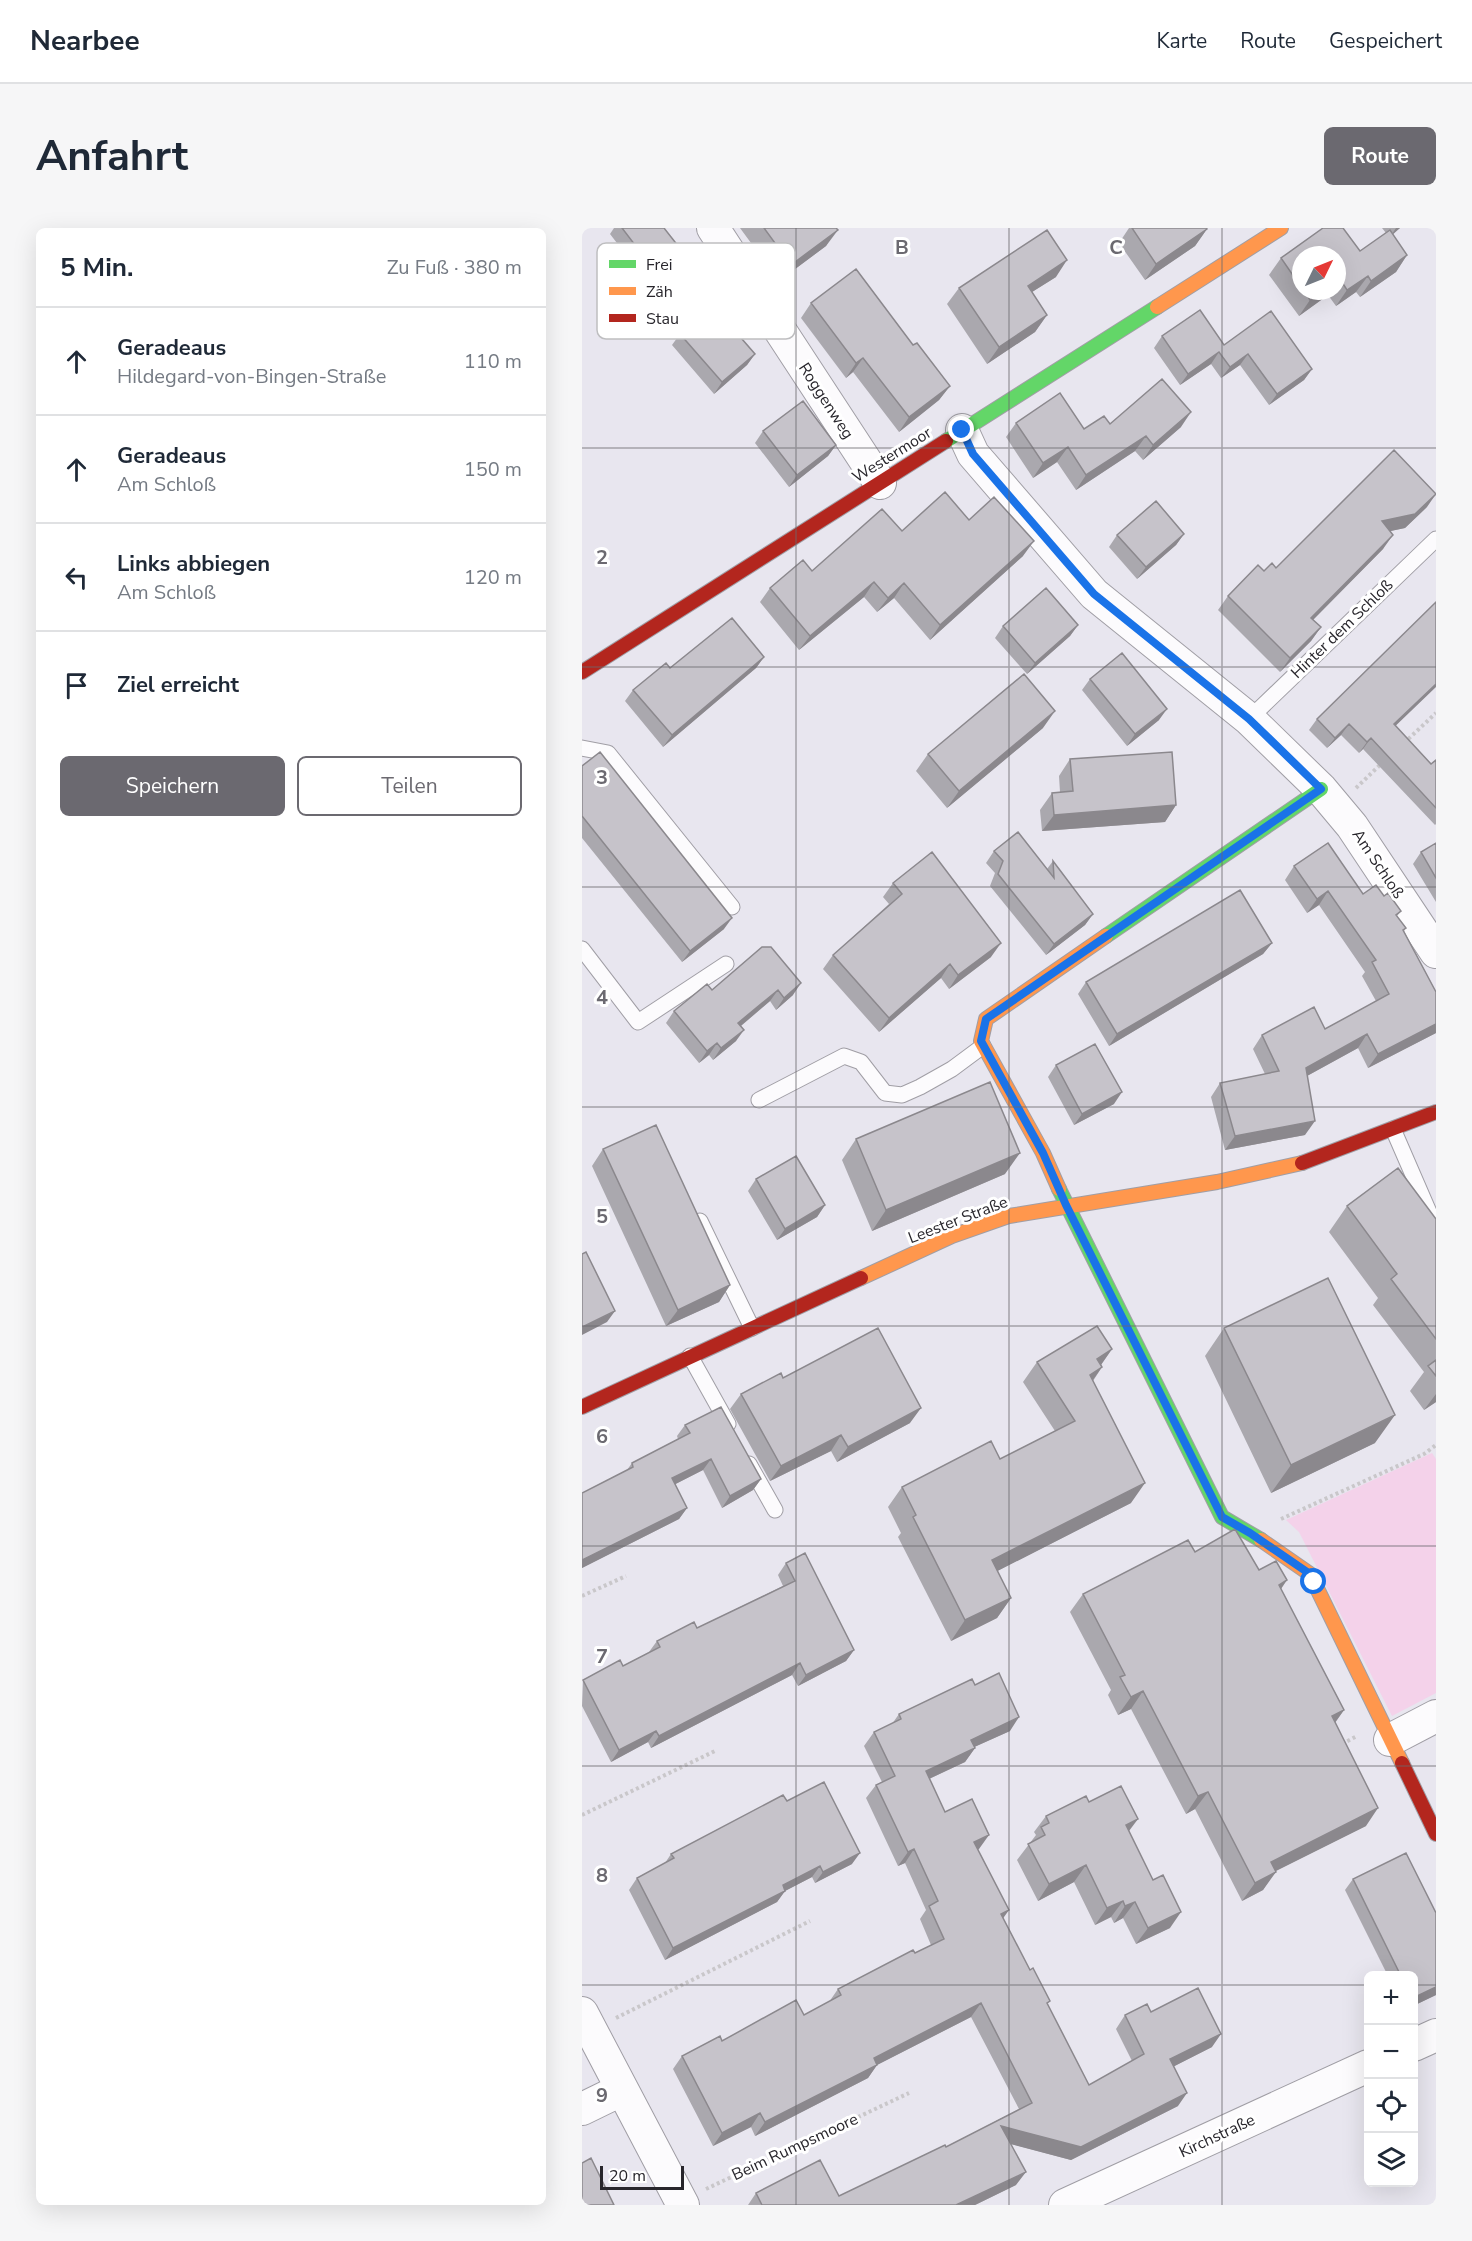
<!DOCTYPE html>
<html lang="de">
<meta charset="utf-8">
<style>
:root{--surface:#fff;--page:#f6f6f7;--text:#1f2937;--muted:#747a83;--line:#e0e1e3;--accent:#6b6970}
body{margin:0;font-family:"Nunito Sans",sans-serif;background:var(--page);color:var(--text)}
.controls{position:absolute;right:18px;bottom:18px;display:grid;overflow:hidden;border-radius:9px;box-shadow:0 6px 24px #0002}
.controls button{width:54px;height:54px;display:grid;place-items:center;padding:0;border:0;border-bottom:2px solid var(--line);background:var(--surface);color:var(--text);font:30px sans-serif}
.compass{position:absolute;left:710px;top:18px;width:54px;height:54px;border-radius:50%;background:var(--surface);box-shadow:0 6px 24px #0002;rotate:47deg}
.scale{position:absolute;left:18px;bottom:15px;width:84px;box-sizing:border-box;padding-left:6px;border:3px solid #28262c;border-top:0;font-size:16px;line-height:21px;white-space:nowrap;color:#28262c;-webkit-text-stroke:4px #fff;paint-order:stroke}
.stop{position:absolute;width:18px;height:18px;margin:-14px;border:4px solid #1a73e8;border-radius:50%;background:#fff}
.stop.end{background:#1a73e8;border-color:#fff;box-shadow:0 2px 6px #0008}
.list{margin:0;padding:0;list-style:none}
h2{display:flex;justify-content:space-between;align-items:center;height:78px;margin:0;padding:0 24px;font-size:26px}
h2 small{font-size:20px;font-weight:400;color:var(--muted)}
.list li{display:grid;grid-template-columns:39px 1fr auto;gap:18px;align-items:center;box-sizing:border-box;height:108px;padding:0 24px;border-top:2px solid var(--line)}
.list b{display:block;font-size:22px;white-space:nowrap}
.list p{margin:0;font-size:20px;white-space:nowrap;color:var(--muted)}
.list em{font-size:20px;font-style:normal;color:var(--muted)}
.actions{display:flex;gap:12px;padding:18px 24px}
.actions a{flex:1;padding:14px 0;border:2px solid var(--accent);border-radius:9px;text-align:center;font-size:21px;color:var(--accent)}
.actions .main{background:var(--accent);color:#fff}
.icon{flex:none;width:33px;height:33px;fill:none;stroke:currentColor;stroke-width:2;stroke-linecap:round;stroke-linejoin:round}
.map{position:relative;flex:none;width:854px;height:1977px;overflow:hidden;border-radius:9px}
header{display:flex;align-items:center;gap:36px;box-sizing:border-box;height:84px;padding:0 30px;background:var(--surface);border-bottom:2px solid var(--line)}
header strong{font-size:28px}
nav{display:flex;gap:33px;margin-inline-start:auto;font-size:21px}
.intro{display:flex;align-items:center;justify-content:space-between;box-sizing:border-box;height:144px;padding:0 36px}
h1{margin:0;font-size:42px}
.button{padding:15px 27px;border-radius:9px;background:var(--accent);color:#fff;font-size:21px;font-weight:700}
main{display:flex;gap:36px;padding:0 36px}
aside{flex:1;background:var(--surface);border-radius:9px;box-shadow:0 6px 24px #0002}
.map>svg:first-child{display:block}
.green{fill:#f4d2ea}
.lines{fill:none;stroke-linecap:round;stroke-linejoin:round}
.lane-casing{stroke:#a09ea5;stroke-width:17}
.street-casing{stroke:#a09ea5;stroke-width:34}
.fast-casing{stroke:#a09ea5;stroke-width:16}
.slow-casing{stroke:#a09ea5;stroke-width:16}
.jam-casing{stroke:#a09ea5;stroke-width:16}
.path{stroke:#c9c7ca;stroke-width:4;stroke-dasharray:3 3;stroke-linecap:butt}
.lane{stroke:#fcfbfd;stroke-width:15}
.street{stroke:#fcfbfd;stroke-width:32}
.fast{stroke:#63d668;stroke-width:14}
.slow{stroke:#ff974d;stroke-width:14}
.jam{stroke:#b3261e;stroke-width:14}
.wall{fill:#aaa8ae;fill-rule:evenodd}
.shaded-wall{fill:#8b888d}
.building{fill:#c6c3ca;stroke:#8b888d;stroke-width:1.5}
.route{stroke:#1a73e8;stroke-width:8}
.grid{fill:none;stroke:#6b6970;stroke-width:1.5;stroke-opacity:0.55}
.labels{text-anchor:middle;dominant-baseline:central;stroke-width:6;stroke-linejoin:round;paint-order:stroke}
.street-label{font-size:16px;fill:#28262c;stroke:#fff}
.key{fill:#fff;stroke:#bebec0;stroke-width:1.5}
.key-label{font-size:16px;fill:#28262c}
.grid-label{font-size:20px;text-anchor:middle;font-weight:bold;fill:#6b6970;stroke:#fff;stroke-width:6;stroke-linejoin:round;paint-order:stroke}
</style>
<header>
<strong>Nearbee</strong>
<nav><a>Karte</a><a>Route</a><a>Gespeichert</a></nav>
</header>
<div class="intro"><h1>Anfahrt</h1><a class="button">Route</a></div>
<main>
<aside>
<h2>5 Min.<small>Zu Fuß · 380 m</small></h2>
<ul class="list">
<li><svg class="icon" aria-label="ahead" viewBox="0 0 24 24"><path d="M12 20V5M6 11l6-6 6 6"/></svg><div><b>Geradeaus</b><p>Hildegard-von-Bingen-Straße</p></div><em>110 m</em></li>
<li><svg class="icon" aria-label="ahead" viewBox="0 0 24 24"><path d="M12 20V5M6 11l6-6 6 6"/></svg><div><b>Geradeaus</b><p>Am Schloß</p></div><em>150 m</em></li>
<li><svg class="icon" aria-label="left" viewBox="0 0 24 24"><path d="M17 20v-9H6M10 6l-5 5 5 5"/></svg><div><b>Links abbiegen</b><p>Am Schloß</p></div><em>120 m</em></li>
<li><svg class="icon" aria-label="arrive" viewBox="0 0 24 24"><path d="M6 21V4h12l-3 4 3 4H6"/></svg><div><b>Ziel erreicht</b></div></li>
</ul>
<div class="actions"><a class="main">Speichern</a><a>Teilen</a></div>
</aside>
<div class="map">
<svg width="854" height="1977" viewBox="0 0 854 1977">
<rect width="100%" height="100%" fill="#e8e6ef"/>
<!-- green -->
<path class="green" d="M850,1225L854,1231V1465L810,1488L717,1304L704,1292Z"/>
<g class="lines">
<defs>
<path id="lane" d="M667,491L854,311
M0,520L26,525L150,679
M0,721L56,794L144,736
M177,872L262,828L279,834L303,865L320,867L338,859L370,841L401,818
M811,901L854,1000
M118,993L170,1100
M108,1128L146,1196
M167,1236L193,1282"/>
<path id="street" d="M131,0L298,255
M380,202L391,226L512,366L667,491L739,561L770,598L854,724
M808,1512L854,1488
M0,1785L101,1977
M832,1817L854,1807
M0,1881L39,1862
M483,1977L786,1838"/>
<path id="fast" d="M364,213L575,79
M524,708L739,561
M477,961L640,1289L679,1312"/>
<path id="slow" d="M575,79L699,0
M477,961L461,925L399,813L404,791L524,708
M279,1050L370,1008L427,988L635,954L720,935
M679,1312L728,1346L820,1535"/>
<path id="jam" d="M0,444L364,213
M720,935L854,884
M0,1179L279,1050
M820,1535L854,1606"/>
</defs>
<!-- lane casing -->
<use href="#lane" class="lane-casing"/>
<!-- street casing -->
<use href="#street" class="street-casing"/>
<!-- fast casing -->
<use href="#fast" class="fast-casing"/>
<!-- slow casing -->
<use href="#slow" class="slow-casing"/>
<!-- jam casing -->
<use href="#jam" class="jam-casing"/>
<!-- path -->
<path class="path" d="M822,515L854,485
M774,560L799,536
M699,1291L842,1226L854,1217
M0,1368L44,1348
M760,1516L775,1508
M0,1587L133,1523
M34,1790L228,1693
M124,1961L327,1865"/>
<!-- lane -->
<use href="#lane" class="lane"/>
<!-- street -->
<use href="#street" class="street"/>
<!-- fast -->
<use href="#fast" class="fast"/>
<!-- slow -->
<use href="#slow" class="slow"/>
<!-- jam -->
<use href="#jam" class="jam"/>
</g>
<!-- wall -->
<path class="wall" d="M32,0H82L108,52L173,126L165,137L132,166L90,117L98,106L102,102L28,6Z
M158,0H254L244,18L197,53Z
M547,0H624L625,1L613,18L563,52L537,15Z
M741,0H761L778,23L804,5L800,0H818L810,6L825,27L814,44L778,69L774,64L754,78L746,67L717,88L687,47L699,30ZM719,27H755V63H719Z
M474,49L450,64L465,87L453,104L405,136L365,76L377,60Z
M229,75L331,117L368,158L357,172L317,204L271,144L264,150L219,90Z
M580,108L642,117L730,141L722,152L687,177L658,137L639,150L629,136L598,157L572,120Z
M434,195L502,201L528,196L599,199L561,232L553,223L494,262L475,234L451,250L424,209Z
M181,203L254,217L246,228L207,259L173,215Z
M845,279L823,300L808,303L801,321L731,392L739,399L729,413L698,444L636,382L646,368L694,340Z
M387,292L441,328L348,412L312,370L295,384L282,369L217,422L178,374L188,360L230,343L320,303Z
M602,306L594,317L555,351L527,319L535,307Z
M496,397L488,408L445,446L413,410L421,398Z
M182,429L174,440L81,519L43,473L51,462L88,440Z
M508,451L577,492L545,518L500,462Z
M735,491L814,498L849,536L854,532V596L853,597L781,521L777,525L759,507L745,520L727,502Z
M461,500L365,580L334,543L346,526Z
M488,531L594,577L583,594L460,603L458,582L470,565L478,564L477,548Z
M0,538L142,701L100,734L0,610Z
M854,615V674L831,636L839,624Z
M412,623L465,641L471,633L511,686L503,697L464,727L408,658L413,645L404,635Z
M712,638L781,666L802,668L819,683L815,688L824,700L822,703L854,764V805L786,840L776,820L725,848L723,907L643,922L629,869L638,855L683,846L671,821L680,807L743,801L794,773L780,748L783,744L737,677L725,685L703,652Z
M311,655L409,729L367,761L359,750L297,804L241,741L251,727L307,676L301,669Z
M690,715L681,726L527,818L496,766L504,754Z
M180,719L211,767L194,782L188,773L159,798L154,813L131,832L127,827L117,835L84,795L92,783L130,762Z
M474,837L532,876L492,897L466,849Z
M274,911L423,946L290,1003L260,932Z
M21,921L148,1057L137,1074L84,1098L10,938Z
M174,951L243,977L235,989L195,1012L166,963Z
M765,978L854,991V1174L842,1182L828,1163L842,1144L791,1077L796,1070L747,1004Z
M642,1100L793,1215L689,1265L623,1128Z
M530,1121L519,1137L520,1139L511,1153L549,1275L415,1343L429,1370L415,1390L369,1413L316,1309L319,1305L306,1279L320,1259L418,1231L473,1203L441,1154L455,1134Z
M201,1150L328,1195L255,1234L249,1223L188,1253L148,1181L159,1166Z
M103,1197L179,1251L171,1262L140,1280L121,1242L93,1256L105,1280L97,1291L0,1340V1265L45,1242L50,1235L96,1211L95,1208Z
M613,1324L677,1342L699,1361L762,1482L753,1495L784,1598L693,1643L681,1662L660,1673L613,1581L604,1586L549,1481L536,1487L526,1467L529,1462L488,1384L501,1366Z
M204,1335L272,1422L264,1433L216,1458L210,1447L69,1520L66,1514L29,1534L0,1478L1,1452L41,1438L67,1424L75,1413L115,1400L201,1358L196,1347Z
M393,1457L428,1503L392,1519L393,1520L383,1534L347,1551L363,1584L397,1621H396L421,1690L448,1742L468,1773L465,1776L507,1857L550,1833L534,1801L543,1787L569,1784L630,1819L592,1838L596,1878L489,1932L429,1916L434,1957L393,1977H166L174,1965L257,1968L364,1919L437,1881L389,1789L295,1837L286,1850L173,1908L169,1899L131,1918L91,1841L100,1828L140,1813L222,1787L247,1774L256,1761L349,1717L338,1691L344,1682L323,1635L316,1638L284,1570L294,1557L300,1554L282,1518L292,1504L310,1496L317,1486Z
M205,1573L270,1636L233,1655L230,1649L203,1663L195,1674L83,1732L47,1662L55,1650L83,1635L89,1626Z
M507,1574L547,1603L588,1700L554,1716L541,1690L532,1695L529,1689L513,1697L492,1654L456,1673L435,1632L454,1607L452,1604L464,1588Z
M771,1651L854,1685V1767L831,1778V1748H806L763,1662Z"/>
<!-- shaded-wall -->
<path class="shaded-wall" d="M814,0H818L808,9Z
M625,1L613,18L563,52L574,36Z
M256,2L244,18L197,53L209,37Z
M825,27L814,44L778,69L789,53Z
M485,32L474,49L434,74L446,58Z
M115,42L107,54L106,49Z
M786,48L774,64L754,78L765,62Z
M740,63H749L746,67L717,88L728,72Z
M465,87L453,104L405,136L417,119Z
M637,124L629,136L598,157L606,146Z
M173,126L165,137L132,166L140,154Z
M666,126L658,137L639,150L648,139Z
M281,130L271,144L264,150L274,135Z
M730,141L722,152L687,177L695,166Z
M368,158L357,172L317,204L327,189Z
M609,184L599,199L561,232L571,217Z
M564,208L553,223L494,262L504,247Z
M254,217L246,228L207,259L215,247Z
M486,219L475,234L451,250L461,235Z
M854,266L845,279L823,300L790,307L800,293Z
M602,306L594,317L555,351L564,339Z
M811,307L801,321L719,404L729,390Z
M452,313L441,328L348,412L358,397Z
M292,354L282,369L217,422L228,408Z
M322,355L312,370L295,384L306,370Z
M496,397L488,408L445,446L453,435Z
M739,399L729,413L698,444L708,430Z
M182,429L174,440L81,519L90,507Z
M854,456V459L804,507L812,496Z
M585,481L577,492L545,518L553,506Z
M473,483L461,500L365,580L377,563Z
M767,496L759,507L745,520L753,510Z
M789,510L781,521L777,525L785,514Z
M594,577L583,594L460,603L472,587Z
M746,663L737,677L725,685L735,671Z
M511,686L503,697L464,727L472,716Z
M150,690L142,701L100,734L108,723Z
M419,715L409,729L367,761L376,747Z
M690,715L681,726L527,818L535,806Z
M368,736L359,750L297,804L307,790Z
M219,755L211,767L194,782L202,770Z
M196,762L188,773L148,807L156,795Z
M854,796V805L786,840L796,826Z
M162,802L154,813L131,832L139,820Z
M785,806L776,820L714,854L724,840Z
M135,815L127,827L117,835L125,823Z
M540,864L532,876L492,897L500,886Z
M733,893L723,907L643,922L653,908Z
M438,925L423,946L290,1003L304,982Z
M243,977L235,989L195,1012L203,1001Z
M148,1057L137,1074L84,1098L96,1082Z
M33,1083L25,1094L0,1107V1099Z
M530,1121L516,1141L515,1131Z
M520,1139L506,1159L508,1147Z
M854,1166V1174L842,1182Z
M339,1180L328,1195L255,1234L266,1219Z
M813,1187L793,1215L689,1265L709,1237Z
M259,1207L249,1223L188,1253L199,1238Z
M129,1231L121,1242L82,1262L90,1250Z
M179,1251L171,1262L140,1280L148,1268Z
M563,1255L549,1275L396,1353L410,1332Z
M105,1280L97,1291L0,1340V1332Z
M705,1352L693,1370L697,1357Z
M429,1370L415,1390L369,1413L383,1392Z
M272,1422L264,1433L216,1458L224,1447Z
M218,1435L210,1447L69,1520L77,1508Z
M561,1463L549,1481L536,1487L549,1469Z
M762,1482L749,1500L750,1488Z
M437,1489L428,1503L379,1525L389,1512Z
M74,1503L66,1514L29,1534L37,1522Z
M393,1520L383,1534L334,1557L344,1543Z
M626,1564L613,1581L604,1586L616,1568Z
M796,1580L784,1598L676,1652L689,1634Z
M556,1591L544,1607V1597Z
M407,1607L397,1621L383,1628L392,1614Z
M332,1621L323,1635L316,1638L326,1624Z
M278,1625L270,1636L233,1655L241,1644Z
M504,1637L492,1654L456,1673L467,1656Z
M238,1638L230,1649L203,1663L195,1674L83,1732L91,1720L201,1657Z
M694,1644L681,1662L660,1673L673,1655Z
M541,1673L529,1689L513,1697L525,1680Z
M553,1674L541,1690L532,1695L543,1678Z
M427,1682L417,1696L419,1686Z
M599,1684L588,1700L554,1716L566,1700Z
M854,1759V1767L831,1778V1770Z
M399,1775L389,1789L295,1837L286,1850L173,1908L183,1894L292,1830Z
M639,1806L630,1819L579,1845L588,1831Z
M605,1865L596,1878L489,1932L410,1911L419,1898Z
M178,1885L169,1899L131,1918L140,1905Z
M444,1944L434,1957L393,1977H374Z"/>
<!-- building -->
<path class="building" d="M40,0H82L115,42L106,49L173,126L140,154L98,106L112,94Z
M182,0H254L256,2L209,37Z
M550,0H624L625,1L574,36Z
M741,0H761L778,23L808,2L825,27L789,53L786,48L765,62L758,51L755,52V27H719V59L699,30Z
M465,2L485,32L446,58L465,87L417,119L377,60Z
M274,41L331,117L335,115L368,158L327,189L281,130L274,135L229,75Z
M722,63H740L728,72Z
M618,82L642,117L689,83L730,141L695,166L666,126L648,139L637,124L606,146L580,108Z
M580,151L609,184L571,217L564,208L504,247L486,219L461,235L434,195L478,165L502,201L522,188L528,196Z
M221,173L254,217L215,247L181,203Z
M812,222L854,266L833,286L800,293L811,307L729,390L739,399L708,430L646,368L676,337L682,343L690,335L694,340Z
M363,264L387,292L412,269L452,313L358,397L322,355L306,370L292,354L228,408L188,360L221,332L230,343L300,281L320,303Z
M574,273L602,306L564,339L535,307Z
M464,360L496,397L453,435L421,398Z
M854,374V456L812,496L849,536L854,532V580L789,510L785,514L767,496L753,510L735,491Z
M150,390L182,429L90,507L51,462L84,435L88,440Z
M540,425L585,481L553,506L508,451Z
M442,446L473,483L377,563L346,526Z
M18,524L150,690L108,723L0,588V538Z
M590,524L594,577L472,587L470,565L491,563L488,531Z
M436,604L472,650L471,633L511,686L472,716L416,646L421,633L412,623Z
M746,615L781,666L794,657L802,668L806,665L819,683L814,687L824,700L821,702L854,764V796L796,826L785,806L724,840L733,893L653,908L638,855L697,843L680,807L732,779L743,801L807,766L790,734L794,732L746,663L735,671L712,638Z
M854,615V650L839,624Z
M350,624L419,715L376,747L368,736L307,790L251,727L320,666L311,655Z
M658,662L690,715L535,806L504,754Z
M180,719H189L219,755L202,770L196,762L156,795L162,802L139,820L135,815L125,823L92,783L125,756L130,762Z
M513,816L540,864L500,886L474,837Z
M408,854L438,925L304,982L274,911Z
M74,897L148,1057L96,1082L21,921Z
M214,928L243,977L203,1001L174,951Z
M816,940L854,991V1111L809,1051L815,1046L765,978Z
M4,1024L33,1083L0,1099V1026Z
M746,1050L813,1187L709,1237L642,1100Z
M515,1098L530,1121L515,1131L520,1139L508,1147L563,1255L410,1332L429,1370L383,1392L331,1289L334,1287L320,1259L409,1213L418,1231L493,1193L455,1134Z
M296,1100L339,1180L266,1219L259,1207L199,1238L159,1166L199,1145L201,1150Z
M854,1132V1148L846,1138Z
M139,1179L179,1251L148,1268L129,1231L90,1250L105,1280L0,1332V1265L51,1239L50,1235L108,1205L103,1197Z
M653,1301L677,1342L694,1333L705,1352L697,1357L762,1482L750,1488L796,1580L689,1634L694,1644L673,1655L626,1564L616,1568L561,1463L549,1469L538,1449L543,1447L501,1366L606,1312L613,1324Z
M223,1325L272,1422L224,1447L218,1435L77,1508L74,1503L37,1522L1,1452L38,1432L41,1438L78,1419L75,1413L112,1394L115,1400L213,1353L204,1335Z
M417,1445L437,1489L389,1512L393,1520L344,1543L363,1584L390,1571L407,1607L392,1614L427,1682L419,1686L448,1742L451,1740L468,1773L465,1775L507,1857L562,1826L543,1787L565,1776L569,1784L616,1760L639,1806L588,1831L605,1865L499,1919L419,1898L444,1944L374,1977H180L174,1965L238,1932L257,1968L363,1917L364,1919L450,1875L399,1775L292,1830L295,1837L183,1894L178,1885L140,1905L100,1828L138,1808L140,1813L214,1772L222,1787L259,1767L256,1761L331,1722L333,1725L362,1711L347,1678L356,1673L332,1621L326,1624L294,1557L313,1548L292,1504L319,1491L317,1486L390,1451L393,1457Z
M242,1554L278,1625L241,1644L238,1638L201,1657L203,1663L91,1720L55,1650L92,1630L89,1626L201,1567L205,1573Z
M539,1558L556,1591L544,1597L571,1652L581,1647L599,1684L566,1700L553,1674L543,1678L541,1673L525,1680L504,1637L467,1656L446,1616L463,1607L459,1599L467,1595L464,1588L504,1568L507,1574Z
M824,1625L854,1685V1759L831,1770V1748H819L771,1651Z
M9,1930L32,1977H0V1935Z"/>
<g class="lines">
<!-- route -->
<path class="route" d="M380,202L391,226L512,366L667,491L739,561L404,791L399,813L461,925L484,977L640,1289L668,1305L728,1346L732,1354"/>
</g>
<!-- grid -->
<path class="grid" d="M214,0V1977M427,0V1977M640,0V1977M0,220H854M0,439H854M0,659H854M0,879H854M0,1098H854M0,1318H854M0,1538H854M0,1757H786M832,1757H854"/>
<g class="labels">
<!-- street labels -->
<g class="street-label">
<text transform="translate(244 173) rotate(57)">Roggenweg</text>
<text transform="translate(310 227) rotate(-32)">Westermoor</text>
<text transform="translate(760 401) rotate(-44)">Hinter dem Schloß</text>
<text transform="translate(796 636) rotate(56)">Am Schloß</text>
<text transform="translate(376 992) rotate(-21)">Leester Straße</text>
<text transform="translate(635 1908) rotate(-25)">Kirchstraße</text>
<text transform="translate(213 1919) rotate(-25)">Beim Rumpsmoore</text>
</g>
</g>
<!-- legend -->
<rect x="15" y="15" width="198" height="96" rx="9" class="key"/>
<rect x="27" y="32" width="27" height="8" fill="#63d668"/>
<rect x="27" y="59" width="27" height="8" fill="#ff974d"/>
<rect x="27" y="86" width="27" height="8" fill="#b3261e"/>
<g class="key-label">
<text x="64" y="42">Frei</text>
<text x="64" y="69">Zäh</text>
<text x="64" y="96">Stau</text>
</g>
<g class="grid-label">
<text x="320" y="26">B</text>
<text x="534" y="26">C</text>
<text x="20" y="336">2</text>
<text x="20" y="556">3</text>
<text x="20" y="776">4</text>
<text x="20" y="995">5</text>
<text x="20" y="1215">6</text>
<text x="20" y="1435">7</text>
<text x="20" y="1654">8</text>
<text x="20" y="1874">9</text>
</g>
</svg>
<div class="controls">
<button>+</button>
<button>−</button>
<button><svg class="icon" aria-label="locate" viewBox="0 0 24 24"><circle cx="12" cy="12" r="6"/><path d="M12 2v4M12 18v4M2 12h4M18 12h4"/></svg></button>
<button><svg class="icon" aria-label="layers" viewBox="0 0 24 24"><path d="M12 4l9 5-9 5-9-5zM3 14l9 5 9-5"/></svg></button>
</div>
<svg class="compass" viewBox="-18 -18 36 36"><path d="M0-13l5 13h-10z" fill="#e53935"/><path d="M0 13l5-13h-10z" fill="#747a83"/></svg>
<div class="scale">20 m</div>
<div class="stop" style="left:732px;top:1354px"></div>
<div class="stop end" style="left:380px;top:202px"></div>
</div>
</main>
